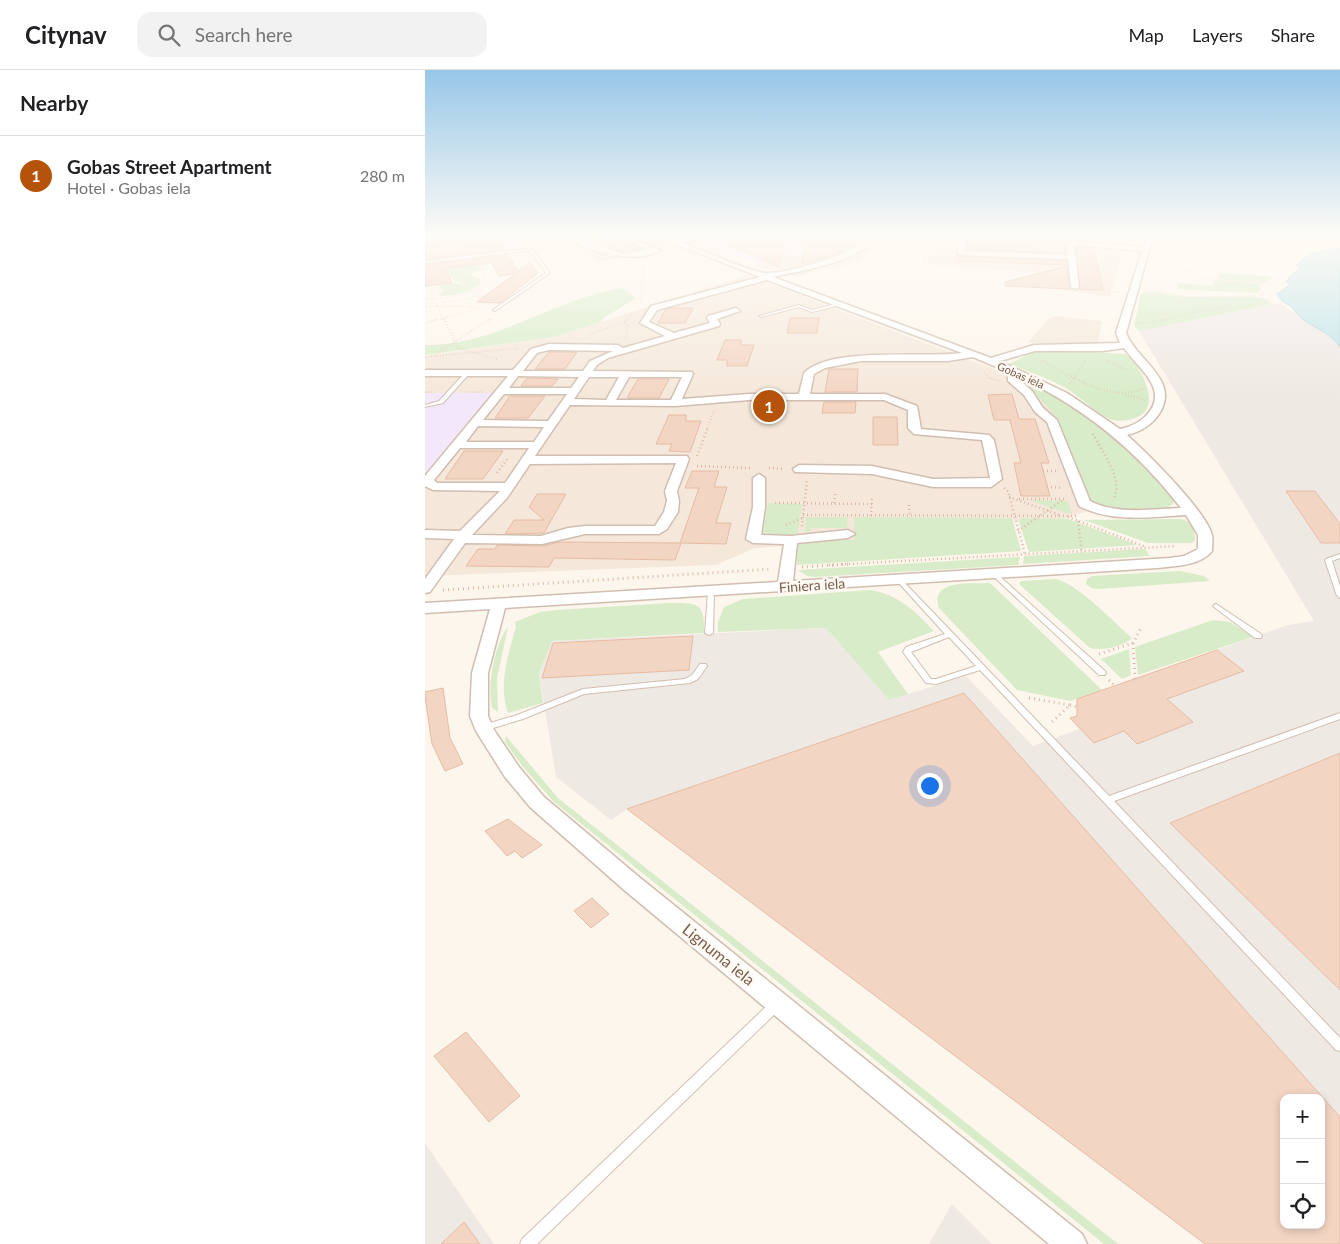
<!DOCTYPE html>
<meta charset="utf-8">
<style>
:root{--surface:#fff;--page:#f2f2f2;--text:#202124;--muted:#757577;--line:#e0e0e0;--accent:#b45309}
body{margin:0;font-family:Lato,sans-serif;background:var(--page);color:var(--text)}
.controls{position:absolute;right:15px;bottom:15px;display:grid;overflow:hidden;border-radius:10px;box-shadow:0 2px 8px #0003}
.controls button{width:45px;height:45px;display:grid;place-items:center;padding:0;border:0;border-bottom:1px solid var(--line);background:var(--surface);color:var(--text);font:25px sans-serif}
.you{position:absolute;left:504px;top:715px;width:18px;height:18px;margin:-12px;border:4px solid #fff;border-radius:50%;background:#1a73e8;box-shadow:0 0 0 8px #1a73e833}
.badge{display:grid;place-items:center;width:32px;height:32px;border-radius:50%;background:var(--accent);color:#fff;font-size:16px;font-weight:700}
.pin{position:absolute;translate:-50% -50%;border:2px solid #fff;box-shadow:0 1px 5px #0006}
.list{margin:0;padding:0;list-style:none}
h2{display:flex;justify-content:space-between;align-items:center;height:65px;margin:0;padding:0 20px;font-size:21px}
h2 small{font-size:16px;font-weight:400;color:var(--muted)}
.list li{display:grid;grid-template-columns:32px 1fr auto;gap:15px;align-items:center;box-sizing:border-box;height:80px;padding:0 20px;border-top:1px solid var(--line)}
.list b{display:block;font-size:19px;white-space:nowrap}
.list p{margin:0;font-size:16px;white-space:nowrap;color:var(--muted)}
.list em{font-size:16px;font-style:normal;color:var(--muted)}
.icon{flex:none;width:28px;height:28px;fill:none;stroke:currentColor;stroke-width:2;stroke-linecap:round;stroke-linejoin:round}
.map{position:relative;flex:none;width:915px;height:1174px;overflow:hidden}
header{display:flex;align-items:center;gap:30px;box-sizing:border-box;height:70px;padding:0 25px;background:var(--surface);border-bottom:1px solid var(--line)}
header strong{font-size:24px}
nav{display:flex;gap:28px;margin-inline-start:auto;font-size:18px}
.search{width:350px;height:45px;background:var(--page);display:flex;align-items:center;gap:12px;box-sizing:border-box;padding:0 18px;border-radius:15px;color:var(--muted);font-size:19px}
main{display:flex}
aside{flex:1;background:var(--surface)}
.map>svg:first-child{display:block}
.residential{fill:#f5e8da}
.industrial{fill:#efe9e4;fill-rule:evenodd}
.education{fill:#f3e8fa}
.green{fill:#d8ecc9}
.water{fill:#bfe3e8;stroke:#a5d3da}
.building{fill:#f3d5c3;stroke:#e6bba3;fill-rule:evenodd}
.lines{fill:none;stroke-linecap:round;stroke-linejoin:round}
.service-casing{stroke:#d1beb0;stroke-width:2}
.minor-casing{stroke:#d1beb0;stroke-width:3}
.path-far3{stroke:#d9b8a5;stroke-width:1;stroke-dasharray:0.5 2;stroke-linecap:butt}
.path-far2{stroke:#d9b8a5;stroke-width:2;stroke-dasharray:0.5 2.5;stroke-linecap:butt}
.path-far1{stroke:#d9b8a5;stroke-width:2.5;stroke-dasharray:1 3;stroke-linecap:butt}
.path{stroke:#d9b8a5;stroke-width:3;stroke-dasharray:1 4;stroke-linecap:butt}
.service{fill:#fff;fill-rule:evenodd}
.minor{fill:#fff;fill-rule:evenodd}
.labels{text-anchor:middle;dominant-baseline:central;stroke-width:5;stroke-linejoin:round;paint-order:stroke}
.far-street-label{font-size:11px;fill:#7a5c4d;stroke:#fffaf3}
.street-label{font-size:14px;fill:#7a5c4d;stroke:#fffaf3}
.near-street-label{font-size:16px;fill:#7a5c4d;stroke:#fffaf3}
</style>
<header>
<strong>Citynav</strong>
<div class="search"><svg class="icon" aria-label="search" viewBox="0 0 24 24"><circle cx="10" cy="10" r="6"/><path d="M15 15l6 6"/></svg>Search here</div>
<nav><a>Map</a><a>Layers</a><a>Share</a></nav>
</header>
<main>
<aside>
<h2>Nearby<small></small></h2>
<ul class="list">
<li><span class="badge">1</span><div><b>Gobas Street Apartment</b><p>Hotel · Gobas iela</p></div><em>280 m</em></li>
</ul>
</aside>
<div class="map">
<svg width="915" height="1174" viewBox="0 0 915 1174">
<rect width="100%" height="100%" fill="#fdf6ec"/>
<!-- residential -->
<path class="residential" d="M118,166H223L253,176L175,192L125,172Z
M418,166H452V169L434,192L369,207L329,195L390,181L418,168Z
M509,166H574L635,170L698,179L685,227L626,218L620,203L500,194Z
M322,205L603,312L644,348L674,438L630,451L446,450L440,472L330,478L291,495L0,506V405L68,324L0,323V286L129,267Z
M630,246L677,251L673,273H602L623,250Z"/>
<!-- industrial -->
<path class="industrial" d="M0,166H118L125,172L0,187Z
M855,233L915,274V1174H780L202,739L186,750L131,707L114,603L127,571L401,558L464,630L541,606L608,676L654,659L645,648L659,643L652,640V629L863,555L889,551L714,261ZM859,1028H896V1155H859Z
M0,1073L69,1174H0Z
M527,1134L567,1174H504Z"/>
<!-- education -->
<path class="education" d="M291,166H418V168L390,181L335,194L271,170Z
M0,323H69L0,405Z"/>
<!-- green -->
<path class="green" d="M53,194L56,200L44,204L55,209V214C45,222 29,226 17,226L15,224L21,220L17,219L15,216L30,213L37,215L29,220L42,214L29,211L22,198Z
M794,203L849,207L839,213L794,209Z
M789,210L836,214L834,223L752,219L753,213L788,216Z
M196,218L211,228L180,247L175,252L129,267L0,285V275C74,275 125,230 196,218Z
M726,222L762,227H831L841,229L848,234L714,261L709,256L716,223Z
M632,280L701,284C719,299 741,344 703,350C698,351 690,351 684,349C670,342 657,329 644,320C626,309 604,302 584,294L610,281Z
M598,310H602C620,320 638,329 655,340C688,360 727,399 749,430L748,434C732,447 684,439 665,432L653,404L634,350Z
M605,430L643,431L647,443H640Z
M343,433L377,434L373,463L368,466L340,464L338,461Z
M381,447H423L422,458H386L385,465H380Z
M429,447L584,448H587L596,481L372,495V477L374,474L384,471L429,470Z
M597,448L643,449L713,475L605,482L603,480L594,451Z
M756,449C767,452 770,459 770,470L767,473H723L659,450Z
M720,479L725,486L598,494L599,486Z
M595,487L593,495L390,507L382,506L373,500Z
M755,501L779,506L785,511L674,519L666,518L661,514L662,509L667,506Z
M630,509C654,514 687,551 707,568C697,577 678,581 665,578L594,514L596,511Z
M565,513L677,620L645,631L592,620L514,538C504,509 546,514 565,513Z
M445,520C474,525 489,540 509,561L453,582L483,624L464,630L401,558L293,562V552L299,537L318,529Z
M244,533C273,533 280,532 279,563L127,571L114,603L118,633L83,643C73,615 83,585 91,557L90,552L115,542L132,540Z
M788,550L805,552L828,567L713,605L710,577Z
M83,557L72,608L73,642L67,638C62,617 69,574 83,557Z
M704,579L706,605L697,609L676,589Z
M81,666L133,728L693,1174H679L128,731L98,697L80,672Z"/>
<!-- water -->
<path class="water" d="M915,178V277C905,260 881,257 869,240C864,233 855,233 852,224L865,215L861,211L876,196L871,195L887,183Z"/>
<!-- building -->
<path class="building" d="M162,166H186L214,178L197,181Z
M200,166H228L238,173L228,175Z
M289,166H363L353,197L288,167Z
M382,166H444L411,184L376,194Z
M545,166L577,167L637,173L640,176V183L542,179Z
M55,168L56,170L72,169L79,180L0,189V176Z
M651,177L669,179L678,220L654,219Z
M531,184L536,187L641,191L642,195L533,191Z
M83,185L93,201L104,192L113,203L75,233L52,232L90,204L74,206L67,193L21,198L27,213L0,216V195Z
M642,196L645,219L580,216V212Z
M245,238H268L260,253H233L241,239Z
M365,248H394L392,263H362Z
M300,270H316V275H329L322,296H302V290H292Z
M124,282H152L140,299H110Z
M404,299H433L432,322H400Z
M102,308L133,309L127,316H96Z
M213,309H244L234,328H202Z
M587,324L594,349H610L624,393H616L625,426H596L589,393H596L585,350H569L563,325Z
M85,326H120L103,348H70Z
M399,332H431L430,343H397Z
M244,345H261V351H276L265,382L244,381L247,374H231Z
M448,347H472L473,375H448Z
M39,381H78L58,409H20Z
M267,401H294L289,417H302L291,453H306L301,474L256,473L250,490L129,488L124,497L41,496L53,479H70L72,475L117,476L135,472L255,473L274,418H260Z
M861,421H890L915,454V473H896Z
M112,424H141L119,463L80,464L89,450H119L104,437Z
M268,566L264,600L117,608L128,573Z
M792,580L819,601L742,629L768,652L712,674L699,661L669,673L645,648L652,646V629Z
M18,618L25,668L38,694L20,701L7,674L0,626V622Z
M539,623L915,1047V1174H780L202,739ZM859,1028H896V1155H859Z
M915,683V920L745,753Z
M83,749L117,775L97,788L90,781L82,786L60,761Z
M167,828L184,844L166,858L149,841Z
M41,962L95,1026L64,1052L9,986Z
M39,1152L55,1174H16Z"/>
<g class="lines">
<defs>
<path id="service" d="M100,179L108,180L125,203L70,241L68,240L69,239L121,203L106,182L100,181L0,193V191Z
M191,183L192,185L177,188L175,187Z
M414,233L415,235L387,242L374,237L336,247L334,246L374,235L387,240Z
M40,303L44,304L18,333L0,337V335L14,331Z
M915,484V488L907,491L915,516V528L912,526L900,490L901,489Z
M569,502L571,503L680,601L681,603L680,605H674L567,505L566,504L567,503Z
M474,508L476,509L684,726L915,643V649L689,731L915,968V981L911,980L555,600L511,614L501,613L478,582L481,577L520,564L472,511L471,510ZM524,567L551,596L511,609H506L486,582Z
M286,519L289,521L288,563L284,565L280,563L283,521Z
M791,534L836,564L837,566L836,568H830L789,537L788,536L789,535Z
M275,594H281L282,596L273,609L265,613L159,624L98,649L58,661L55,660L54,658L55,656L92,645L158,619L260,609L267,605Z
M351,930L355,931L357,935L355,939L112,1174H95L97,1169L347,931Z"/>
<path id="minor" d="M140,166H148L199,184L223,179L188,166H196L236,180C213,195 160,182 140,166Z
M230,166H238L250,170L287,166L258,173C273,178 330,204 342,203C365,203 432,183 446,166H452C439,191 375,201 348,207L566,288L609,275L695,273L691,263L717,181L649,175L654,217L650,219L646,217L643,189L536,185L532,183L537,166H543L540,181L642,185V172L579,166L635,167L649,171L718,177L722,166H728L701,263C712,291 756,310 734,344C726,356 714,362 702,365C722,383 781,441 787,465C788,470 787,476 787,481C775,496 749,496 732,498L80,538L63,603V646L69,660L94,697L119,727L214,807L657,1164L662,1174H624L198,819L105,737L80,707L51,661L45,646L47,603L65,539L0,543V533L353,512L359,474L328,473L321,469L328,437V408L334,404L340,408V437L336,465L366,466L423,460L430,464L423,468L372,473L368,511L745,488L759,486L773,479V465L761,445C725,447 687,453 654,436L622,352L610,342L599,325L583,311V307L588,304L548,287L523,291H436L400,298L389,304L385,324H460L492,336L496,359L564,365L569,370L577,409L566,417H508L447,404L370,402L368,399L374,395L447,396L508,409L565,408L557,370L489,364L483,358V340L459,330H324L250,336L145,335L110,386H262L264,389L252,421L254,431L253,442L242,459L234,464H160L117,474L40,473L5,522L0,523V509L29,469L0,468V460L35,461L75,421L8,420L0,416V406L83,306H0V300H88L106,279L124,274L193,275L198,278L240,266L215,253L226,236L335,207ZM342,210L537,283C500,288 405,276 379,303L374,324H324L257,329L268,304L267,302L168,301L172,295L183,288L294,256L295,254L292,249L315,241L311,238L283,246L282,248L285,253L249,263L224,252L232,240ZM699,278C712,297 742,317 725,341C718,351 706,357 695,359L642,323L575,291L610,281H678ZM124,280L188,281L165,291L158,301H98L112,283ZM93,306L154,307L146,318H84ZM164,307H194L181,330L149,329ZM204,307H257L246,330H191ZM596,308C661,339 712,381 756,438C726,439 692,445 665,431L632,350L618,338L607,321L594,309ZM79,324H142L123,351L58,350ZM53,356L119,357L109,372H41ZM35,378H104L80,413H12L9,410ZM251,393L240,421L242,431L239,442L230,456H160L143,458L116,466L47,465L82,428L105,394Z"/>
</defs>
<!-- service casing -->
<use href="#service" class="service-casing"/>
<!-- minor casing -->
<use href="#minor" class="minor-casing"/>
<!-- path-far3 -->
<path class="path-far3" d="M117,176L132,167
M734,177L817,173L882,174L856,173
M122,183L151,184
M257,188L274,213
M439,191L525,188
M729,198L774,202L775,208L842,214
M62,214L75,212
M18,220H15L13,216L40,214L34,218L14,223L19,233L46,228L62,214
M662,220L695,222
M721,220L766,227L832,226L837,225L854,205
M6,221L12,236L61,237
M49,226H60
M0,229C21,228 46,228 60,209L55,195
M216,232L217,193
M0,237L12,236L19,251
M8,251L55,238
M63,251L66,249
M201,251L207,245
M735,251L783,239L817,237L835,233L827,227"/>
<!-- path-far2 -->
<path class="path-far2" d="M19,249L33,278L72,289
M0,253L13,249
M712,254L744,249
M165,264L202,252
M201,268L203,256L200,252L203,249
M11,284L65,249
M0,287L95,278
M617,291C648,306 685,334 720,318
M682,291L704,301
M559,303L564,308L575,311
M645,314L661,290
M0,322H8
M41,322H58
M700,325L721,330
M282,358L289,341"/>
<!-- path-far1 -->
<path class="path-far1" d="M668,364C677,383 700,409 688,430
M272,386L283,357
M272,396L325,398
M344,398L360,399
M618,401H632
M72,403L83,388
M622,417L637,418
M579,418L583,421L600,484
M584,427L635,445
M594,429H642
M350,433L447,434
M409,433L411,422
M484,435L485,446
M378,445L651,446
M446,446L447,426
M643,447L721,477
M653,451L657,483
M361,455L378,448
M377,456L382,411
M593,461L639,429
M404,495L751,476"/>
<!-- path -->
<path class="path" d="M377,497L427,494
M18,520L346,499
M708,573L710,609
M674,584L708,573L716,558
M684,610L690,616
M604,628L645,635L627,652
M645,635L652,637"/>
<!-- service -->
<use href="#service" class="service"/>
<!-- minor -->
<use href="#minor" class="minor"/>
</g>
<!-- sky -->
<linearGradient id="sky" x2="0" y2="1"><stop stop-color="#97c7e8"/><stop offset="0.5" stop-color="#fefbf6"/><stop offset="1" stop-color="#fefbf6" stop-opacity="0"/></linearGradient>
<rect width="915" height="330" fill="url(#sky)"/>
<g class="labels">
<!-- far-street labels -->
<g class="far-street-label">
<text transform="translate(596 305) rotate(24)">Gobas iela</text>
</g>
<!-- street labels -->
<g class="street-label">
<text transform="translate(387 515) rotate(-4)">Finiera iela</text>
</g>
<!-- near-street labels -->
<g class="near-street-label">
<text transform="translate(294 884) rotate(39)">Lignuma iela</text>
</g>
</g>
</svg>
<div class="controls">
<button>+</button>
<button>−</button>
<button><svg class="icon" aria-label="locate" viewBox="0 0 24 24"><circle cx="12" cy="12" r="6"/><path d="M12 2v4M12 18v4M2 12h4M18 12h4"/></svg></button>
</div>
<div class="you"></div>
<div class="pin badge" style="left:344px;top:336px">1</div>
</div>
</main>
